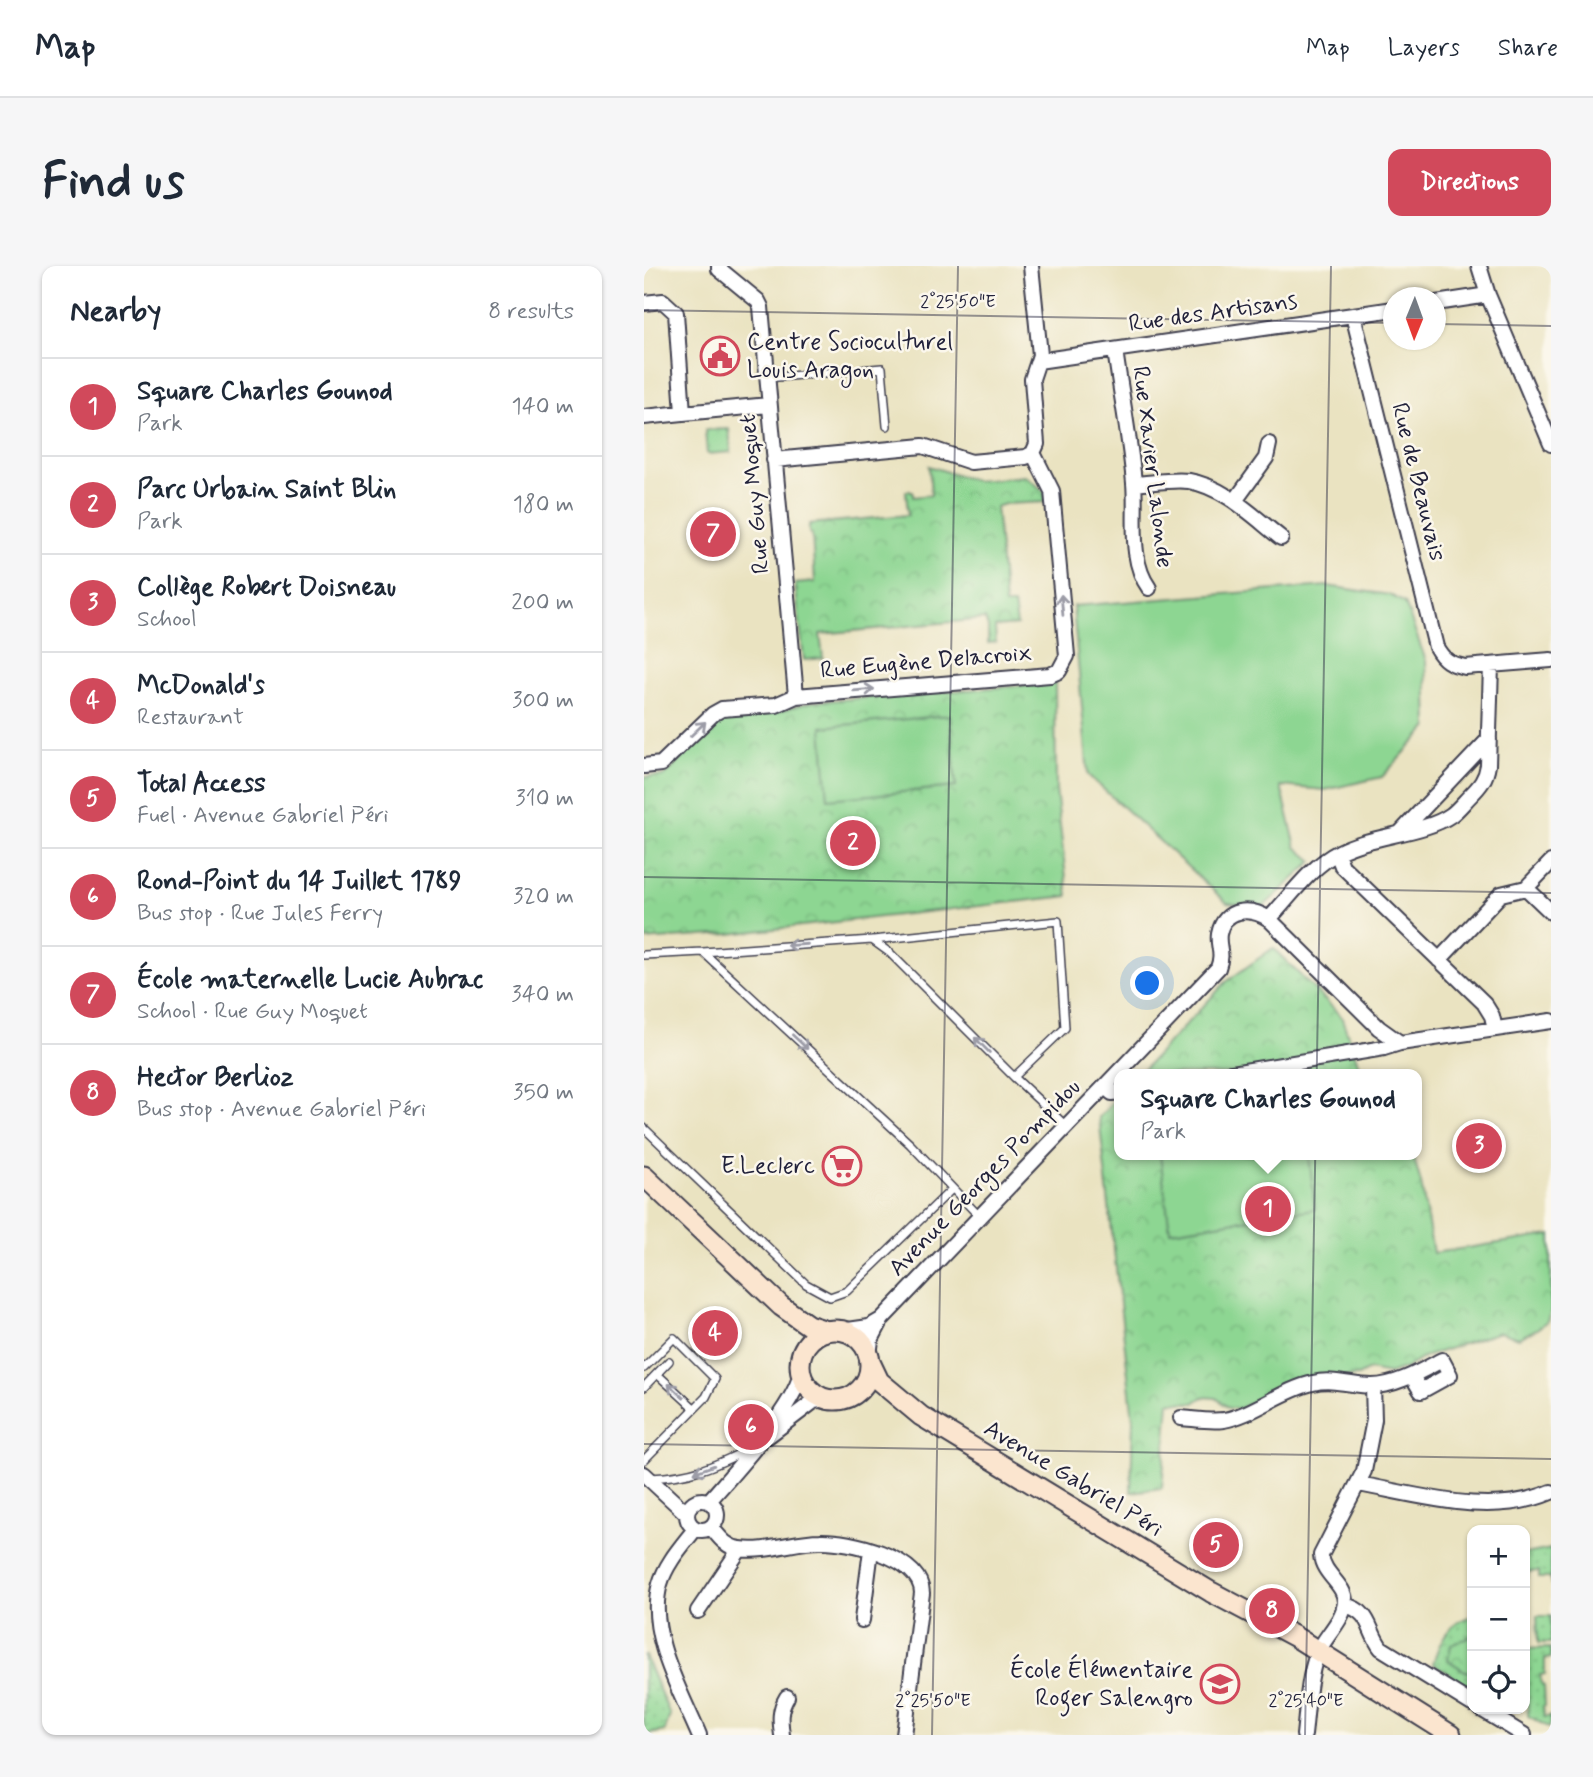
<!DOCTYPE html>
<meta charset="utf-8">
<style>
:root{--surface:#fff;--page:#f6f6f7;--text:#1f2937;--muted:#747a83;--line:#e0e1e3;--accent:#d1495b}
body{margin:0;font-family:Mynerve,sans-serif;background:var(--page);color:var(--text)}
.controls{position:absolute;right:21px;bottom:21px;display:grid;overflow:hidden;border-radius:14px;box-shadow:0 2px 5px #0004}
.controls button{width:63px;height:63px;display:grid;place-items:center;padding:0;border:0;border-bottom:2px solid var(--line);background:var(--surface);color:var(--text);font:35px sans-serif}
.compass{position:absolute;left:739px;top:21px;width:63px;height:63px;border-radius:50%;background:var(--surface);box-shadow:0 2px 5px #0004;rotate:181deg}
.you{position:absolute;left:504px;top:718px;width:24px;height:24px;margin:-18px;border:5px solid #fff;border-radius:50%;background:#1a73e8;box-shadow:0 0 0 10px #1a73e833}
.badge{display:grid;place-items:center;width:46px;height:46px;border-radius:50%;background:var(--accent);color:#fff;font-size:23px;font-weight:700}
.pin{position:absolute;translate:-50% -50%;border:4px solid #fff;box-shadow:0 2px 7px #0006}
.popup{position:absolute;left:470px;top:803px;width:308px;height:91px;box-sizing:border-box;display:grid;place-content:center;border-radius:14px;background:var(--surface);filter:drop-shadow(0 2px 5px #0005);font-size:23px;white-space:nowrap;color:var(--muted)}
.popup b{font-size:26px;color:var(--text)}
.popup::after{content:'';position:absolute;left:50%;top:100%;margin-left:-14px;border:14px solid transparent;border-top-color:var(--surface)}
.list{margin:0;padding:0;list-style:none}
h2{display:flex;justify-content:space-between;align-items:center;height:91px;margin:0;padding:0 28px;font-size:30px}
h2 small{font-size:23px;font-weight:400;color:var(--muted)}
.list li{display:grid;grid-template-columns:46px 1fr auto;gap:21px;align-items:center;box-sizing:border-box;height:98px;padding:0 28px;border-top:2px solid var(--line)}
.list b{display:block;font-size:26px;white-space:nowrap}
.list p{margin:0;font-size:23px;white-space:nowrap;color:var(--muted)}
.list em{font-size:23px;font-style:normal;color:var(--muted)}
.icon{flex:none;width:38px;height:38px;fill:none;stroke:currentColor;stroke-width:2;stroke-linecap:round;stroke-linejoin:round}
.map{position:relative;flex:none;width:907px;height:1469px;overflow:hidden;border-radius:14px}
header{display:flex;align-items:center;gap:42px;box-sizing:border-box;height:98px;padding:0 35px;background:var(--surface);border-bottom:2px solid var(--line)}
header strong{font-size:33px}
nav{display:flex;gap:38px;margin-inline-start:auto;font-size:24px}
.intro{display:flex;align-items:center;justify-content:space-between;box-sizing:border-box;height:168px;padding:0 42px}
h1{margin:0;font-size:49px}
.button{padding:18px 32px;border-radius:14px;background:var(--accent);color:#fff;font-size:24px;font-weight:700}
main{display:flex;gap:42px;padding:0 42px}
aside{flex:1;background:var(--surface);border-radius:14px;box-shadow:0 2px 5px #0004}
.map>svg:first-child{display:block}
.grass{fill:url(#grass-dots);stroke:#587c66;stroke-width:2}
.park{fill:url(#park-crowns);stroke:#587c66;stroke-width:2}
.garden{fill:#8dd692;stroke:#587c66;stroke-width:2}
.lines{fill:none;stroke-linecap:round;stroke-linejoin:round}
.lane-casing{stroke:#403f4f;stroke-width:10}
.street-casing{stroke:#403f4f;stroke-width:18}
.secondary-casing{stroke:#403f4f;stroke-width:23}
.lane{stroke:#fff;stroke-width:7}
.street{stroke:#fff;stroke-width:14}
.secondary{stroke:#fbe5cf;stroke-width:19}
.oneway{stroke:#9c9ca7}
.ticks{fill:none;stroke:#22223b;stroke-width:2;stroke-opacity:0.45}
.labels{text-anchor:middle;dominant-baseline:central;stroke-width:5;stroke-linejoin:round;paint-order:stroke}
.street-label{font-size:24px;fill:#22223b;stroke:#fbf7ec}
.poi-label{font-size:24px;fill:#22223b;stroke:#fbf7ec;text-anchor:end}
.ticks-label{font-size:18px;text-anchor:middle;fill:#22223b;stroke:#fbf7ec;stroke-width:5;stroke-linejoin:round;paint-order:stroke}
</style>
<header>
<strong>Map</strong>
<nav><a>Map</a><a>Layers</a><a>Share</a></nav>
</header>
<div class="intro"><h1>Find us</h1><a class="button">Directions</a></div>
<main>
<aside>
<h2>Nearby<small>8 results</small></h2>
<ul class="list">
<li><span class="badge">1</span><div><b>Square Charles Gounod</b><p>Park</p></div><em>140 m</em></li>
<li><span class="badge">2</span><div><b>Parc Urbain Saint Blin</b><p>Park</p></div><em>180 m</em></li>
<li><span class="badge">3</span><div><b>Collège Robert Doisneau</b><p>School</p></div><em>200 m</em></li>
<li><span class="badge">4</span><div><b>McDonald's</b><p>Restaurant</p></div><em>300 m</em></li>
<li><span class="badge">5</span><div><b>Total Access</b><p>Fuel · Avenue Gabriel Péri</p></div><em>310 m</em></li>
<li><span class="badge">6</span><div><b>Rond-Point du 14 Juillet 1789</b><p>Bus stop · Rue Jules Ferry</p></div><em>320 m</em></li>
<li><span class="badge">7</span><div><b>École maternelle Lucie Aubrac</b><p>School · Rue Guy Moquet</p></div><em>340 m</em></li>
<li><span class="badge">8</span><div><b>Hector Berlioz</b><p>Bus stop · Avenue Gabriel Péri</p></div><em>350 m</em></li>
</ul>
</aside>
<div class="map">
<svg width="907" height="1469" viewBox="0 0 907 1469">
<defs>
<pattern id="grass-dots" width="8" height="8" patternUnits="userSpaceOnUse" patternTransform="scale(1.75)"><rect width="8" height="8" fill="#8dd692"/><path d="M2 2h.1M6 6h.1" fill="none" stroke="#79b77f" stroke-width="1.8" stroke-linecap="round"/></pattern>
<pattern id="park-crowns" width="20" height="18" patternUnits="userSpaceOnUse" patternTransform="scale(1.75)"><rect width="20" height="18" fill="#8dd692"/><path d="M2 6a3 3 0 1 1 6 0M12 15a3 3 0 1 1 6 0" fill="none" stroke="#79b77f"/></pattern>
</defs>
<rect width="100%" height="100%" fill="#fbf7ec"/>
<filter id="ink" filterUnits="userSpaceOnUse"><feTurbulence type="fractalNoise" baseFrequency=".0143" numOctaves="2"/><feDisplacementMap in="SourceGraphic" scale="14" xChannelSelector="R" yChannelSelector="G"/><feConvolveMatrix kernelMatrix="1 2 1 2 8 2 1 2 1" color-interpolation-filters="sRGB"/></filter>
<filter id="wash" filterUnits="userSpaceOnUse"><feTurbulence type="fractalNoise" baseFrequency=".00686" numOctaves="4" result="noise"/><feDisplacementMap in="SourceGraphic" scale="28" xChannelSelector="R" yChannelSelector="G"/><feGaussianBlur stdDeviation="1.57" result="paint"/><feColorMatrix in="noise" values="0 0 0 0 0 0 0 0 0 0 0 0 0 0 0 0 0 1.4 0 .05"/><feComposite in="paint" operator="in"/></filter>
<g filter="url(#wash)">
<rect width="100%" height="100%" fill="#eae3c1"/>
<!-- grass -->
<path class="grass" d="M907,1283V1320L906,1312H895V1305L884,1306V1311H881V1288Z
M828,1350V1422L789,1398C795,1375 804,1357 828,1350Z
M893,1350H907V1377H894Z
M907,1382V1392L901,1393V1408L896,1409L898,1419L900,1420L901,1440H899L900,1451L907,1450L906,1462L884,1450L881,1383Z
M0,1388L26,1449L21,1465L0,1469Z"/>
<!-- park -->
<path class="park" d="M85,163L87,186L63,188L61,164Z
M285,200L332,215L381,210L401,226L402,236L361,238L352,241L361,339H370L373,359L351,361L352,376L344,377V361L341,353L176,368L179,392L160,394L151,318L171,316L168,268L165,267V258L264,249L262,225H269V231L287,229Z
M411,417L412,524L424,630L85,668L0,674V511L21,510L77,451L132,446L167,436Z
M629,682L697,750L718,808H495L582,716Z
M475,830V889H769L777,917L789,987L907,969V1045L903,1055L893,1063L875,1072L855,1066L780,1091L762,1102L745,1108L725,1104L714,1110L664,1114L631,1124L595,1143L585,1142L572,1132L559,1131L550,1137L525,1136L518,1222L487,1226L489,1153L455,851Z
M828,1369V1407L821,1405L804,1394L807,1379Z"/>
<!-- garden -->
<path class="garden" d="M683,320L746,329L761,337L782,395L784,461L738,511L681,524L637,520L652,581L669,595L619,641L583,637L444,509L429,340Z
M306,449L312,521L184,533L178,461Z
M516,889H665L671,943L526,965Z"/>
</g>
<g filter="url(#ink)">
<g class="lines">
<defs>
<path id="lane" d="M123,112L238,102L243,160
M229,674L414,655L421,762L370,811
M0,689L59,686
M0,862L162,1018L186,1031L203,1025L308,923
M335,950L266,878L59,686L228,674L246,687L370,811L422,860
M0,1102L30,1072L71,1113L62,1131L0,1194
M13,1108L50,1142
M0,1121L25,1095
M7,1212C48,1210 69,1201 105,1183"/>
<path id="street" d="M75,0V3L114,35L117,41L152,430
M387,0L396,89L388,113L393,178L389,187
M835,0L844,29L907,178
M0,37L19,35L32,47L39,147L125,139
M792,37L844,29
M709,49L792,381C799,394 806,398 821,401L907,394
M471,84C477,128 486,173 490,217C493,251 484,293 505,322
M394,95L750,43
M0,151L39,147
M130,194L279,180L327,196L382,191L389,187
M490,218C508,217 527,213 545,215C581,221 610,251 637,272
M591,235L622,192L625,178
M0,500L17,498L69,448L78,443L132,439L152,430L406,409L415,405L423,390L408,225L389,187
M757,566L845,473
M693,587L698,600L840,737L848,750L851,763
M882,622L907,596
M882,622L907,646
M625,653C646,631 667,600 695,586C727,569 780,568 807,549C814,544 820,536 826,530C836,520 842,513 844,499L847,399
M795,694L857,628L882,622
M582,808L740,782L756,777L907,755
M461,821L468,827L475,826
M197,1065L225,1061L237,1054
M225,1089L227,1074L238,1053L574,702C580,686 573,681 575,668C580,641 607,641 625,653L735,762L756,777
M537,1152C551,1153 566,1156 580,1154C609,1149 638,1124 669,1117C689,1112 708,1120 728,1120C752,1120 777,1105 798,1094L806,1109L777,1125L768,1110
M124,1170L170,1135L181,1133
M0,1208L42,1247
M714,1218C775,1229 847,1252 907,1226
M43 1249a15 15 0 1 1 30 0a15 15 0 1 1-30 0Z
M65,1235C91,1205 147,1145 157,1108
M67,1261C76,1272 82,1281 96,1283C122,1287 150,1275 176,1275C205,1274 277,1291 278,1327L260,1469
M51,1263C38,1280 22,1297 16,1318C2,1366 37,1426 55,1469
M701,1339C728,1346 723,1364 737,1382L828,1438
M54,1345L96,1283
M218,1354L227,1284
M837,1443L880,1469
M138,1469C136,1454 135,1444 143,1431
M660,1469C663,1443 664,1413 673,1388C680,1371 700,1354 701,1336C701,1318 679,1309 677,1289L720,1205L730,1154L729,1120"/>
<path id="secondary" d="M0,910L137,1040L164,1059L183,1065
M156 1099a35 35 0 1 1 70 0a35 35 0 1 1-70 0Z
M226,1096L235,1115L277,1150L567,1326L650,1370L807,1469"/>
</defs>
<!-- lane casing -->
<use href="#lane" class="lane-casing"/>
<!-- street casing -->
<use href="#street" class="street-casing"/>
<!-- secondary casing -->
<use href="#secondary" class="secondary-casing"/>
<!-- lane -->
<use href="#lane" class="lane"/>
<!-- street -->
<use href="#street" class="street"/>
<!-- secondary -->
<use href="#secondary" class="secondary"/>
</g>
<!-- one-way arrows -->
<defs><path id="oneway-shaft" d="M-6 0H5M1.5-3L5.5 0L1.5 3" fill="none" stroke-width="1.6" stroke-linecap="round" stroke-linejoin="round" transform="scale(1.75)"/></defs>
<g class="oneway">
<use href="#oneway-shaft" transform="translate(418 339) rotate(-95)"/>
<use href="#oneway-shaft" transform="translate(220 424) rotate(-5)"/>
<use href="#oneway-shaft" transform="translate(54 463) rotate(-44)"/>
<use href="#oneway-shaft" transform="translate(153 679) rotate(176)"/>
<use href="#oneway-shaft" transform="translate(156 776) rotate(43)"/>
<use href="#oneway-shaft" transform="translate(338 779) rotate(-135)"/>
<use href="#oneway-shaft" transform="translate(32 1125) rotate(-137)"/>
<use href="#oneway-shaft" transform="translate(60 1203) rotate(160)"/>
</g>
</g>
<!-- ticks -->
<path class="ticks" d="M0,44L750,57M792,58L907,60M0,611L907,627M0,1178L907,1193M288,1469L314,0M661,1469L687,0"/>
<!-- icons -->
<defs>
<symbol id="civic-ring" viewBox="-11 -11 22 22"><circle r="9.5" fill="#fbf7ec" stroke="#d1495b" stroke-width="1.5"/><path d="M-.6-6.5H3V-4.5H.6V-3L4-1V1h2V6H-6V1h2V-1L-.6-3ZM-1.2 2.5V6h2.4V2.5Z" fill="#d1495b"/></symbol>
<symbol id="supermarket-ring" viewBox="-11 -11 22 22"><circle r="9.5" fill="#fbf7ec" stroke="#d1495b" stroke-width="1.5"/><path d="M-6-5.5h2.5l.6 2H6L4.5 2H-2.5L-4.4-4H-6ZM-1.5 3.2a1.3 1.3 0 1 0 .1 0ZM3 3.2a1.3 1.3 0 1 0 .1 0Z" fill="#d1495b"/></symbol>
<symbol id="school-ring" viewBox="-11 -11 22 22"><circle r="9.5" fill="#fbf7ec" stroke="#d1495b" stroke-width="1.5"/><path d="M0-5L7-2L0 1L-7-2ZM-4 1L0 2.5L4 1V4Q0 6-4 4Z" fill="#d1495b"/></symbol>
</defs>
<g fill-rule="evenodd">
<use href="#civic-ring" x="54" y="68" width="44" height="44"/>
<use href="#supermarket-ring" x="176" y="878" width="44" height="44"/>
<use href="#school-ring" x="554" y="1396" width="44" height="44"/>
</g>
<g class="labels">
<!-- street labels -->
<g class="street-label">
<text transform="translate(569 47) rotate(-8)">Rue des Artisans</text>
<text transform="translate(508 201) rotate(83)">Rue Xavier Lalonde</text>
<text transform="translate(774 216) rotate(76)">Rue de Beauvais</text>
<text transform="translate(111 228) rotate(-95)">Rue Guy Moquet</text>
<text transform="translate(282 396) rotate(-5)">Rue Eugène Delacroix</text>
<text transform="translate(341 912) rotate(-46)">Avenue Georges Pompidou</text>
<text transform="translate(429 1213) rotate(31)">Avenue Gabriel Péri</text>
</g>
<!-- poi labels -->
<g class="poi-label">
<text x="103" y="76" text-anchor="start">Centre Socioculturel<tspan x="103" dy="28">Louis Aragon</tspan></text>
<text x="171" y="900">E.Leclerc</text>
<text x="549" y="1404">École Élémentaire<tspan x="549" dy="28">Roger Salengro</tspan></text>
</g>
</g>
<g class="ticks-label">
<text x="314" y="41">2°25'50"E</text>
<text x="289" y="1440">2°25'50"E</text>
<text x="662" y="1440">2°25'40"E</text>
</g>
</svg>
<div class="controls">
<button>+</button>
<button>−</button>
<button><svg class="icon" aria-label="locate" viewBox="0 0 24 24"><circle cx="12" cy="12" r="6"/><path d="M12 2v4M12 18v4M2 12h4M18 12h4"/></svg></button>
</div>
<svg class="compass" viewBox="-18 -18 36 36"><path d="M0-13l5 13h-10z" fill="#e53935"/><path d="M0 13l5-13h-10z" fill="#747a83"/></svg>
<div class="you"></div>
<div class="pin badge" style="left:624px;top:943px">1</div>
<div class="popup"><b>Square Charles Gounod</b>Park</div>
<div class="pin badge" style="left:209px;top:577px">2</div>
<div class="pin badge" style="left:835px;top:880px">3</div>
<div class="pin badge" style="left:71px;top:1067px">4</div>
<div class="pin badge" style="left:572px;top:1279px">5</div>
<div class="pin badge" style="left:107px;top:1161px">6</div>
<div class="pin badge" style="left:69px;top:268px">7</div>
<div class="pin badge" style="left:628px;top:1345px">8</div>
</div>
</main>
